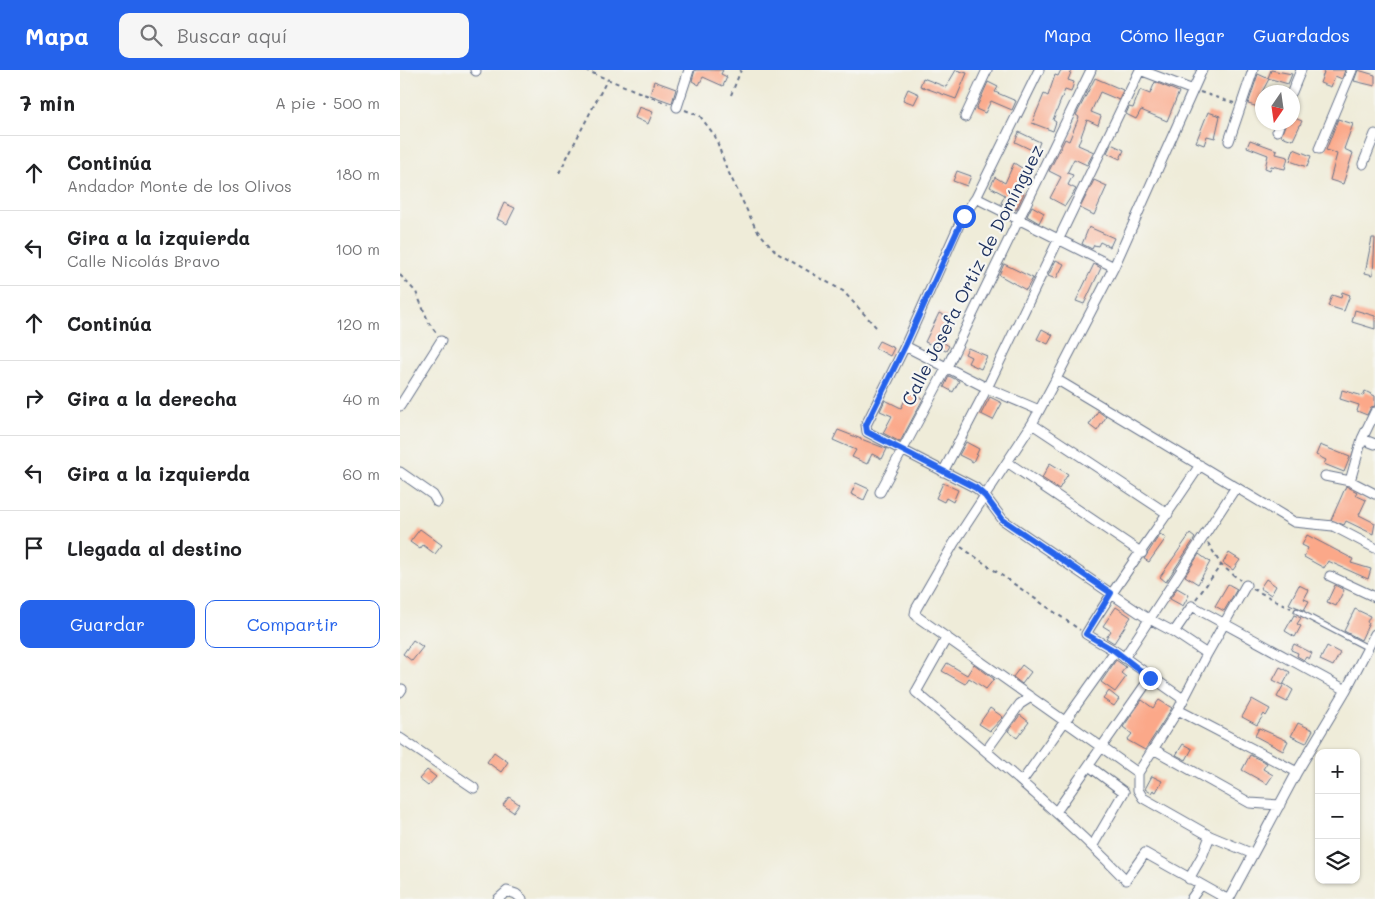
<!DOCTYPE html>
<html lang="es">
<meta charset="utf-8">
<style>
:root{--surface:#fff;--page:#f6f6f6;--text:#202124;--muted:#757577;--line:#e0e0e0;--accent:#2563eb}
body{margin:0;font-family:Mali,sans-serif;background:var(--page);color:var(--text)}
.controls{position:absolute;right:15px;bottom:15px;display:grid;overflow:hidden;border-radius:10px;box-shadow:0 1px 4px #0004}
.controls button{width:45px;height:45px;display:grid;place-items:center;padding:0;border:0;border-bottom:1px solid var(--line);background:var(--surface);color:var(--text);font:25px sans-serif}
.compass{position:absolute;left:855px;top:15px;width:45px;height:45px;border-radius:50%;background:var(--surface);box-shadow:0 1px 4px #0004;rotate:193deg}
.stop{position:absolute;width:15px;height:15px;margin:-11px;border:4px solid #2563eb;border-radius:50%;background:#fff}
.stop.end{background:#2563eb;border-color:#fff;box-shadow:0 1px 5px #0008}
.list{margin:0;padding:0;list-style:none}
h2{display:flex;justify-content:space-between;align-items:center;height:65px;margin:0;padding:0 20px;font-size:21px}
h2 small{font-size:16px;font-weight:400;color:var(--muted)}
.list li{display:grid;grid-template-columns:32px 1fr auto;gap:15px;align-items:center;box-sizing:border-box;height:75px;padding:0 20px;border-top:1px solid var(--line)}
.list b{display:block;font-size:19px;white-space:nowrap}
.list p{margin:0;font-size:16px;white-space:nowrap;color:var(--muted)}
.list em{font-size:16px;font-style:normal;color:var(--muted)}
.actions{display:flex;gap:10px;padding:15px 20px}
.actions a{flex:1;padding:11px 0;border:1px solid var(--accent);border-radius:10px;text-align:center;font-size:18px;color:var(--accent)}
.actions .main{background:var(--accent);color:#fff}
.icon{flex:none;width:28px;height:28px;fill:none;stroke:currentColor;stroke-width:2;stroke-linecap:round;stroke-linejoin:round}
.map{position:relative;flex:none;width:975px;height:829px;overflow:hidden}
header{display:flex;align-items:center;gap:30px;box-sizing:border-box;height:70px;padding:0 25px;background:var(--accent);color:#fff}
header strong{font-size:24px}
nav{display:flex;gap:28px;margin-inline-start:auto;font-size:18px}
.search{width:350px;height:45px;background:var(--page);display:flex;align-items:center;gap:12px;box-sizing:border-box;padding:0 18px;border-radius:10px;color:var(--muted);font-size:19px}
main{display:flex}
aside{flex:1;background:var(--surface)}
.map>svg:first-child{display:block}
.building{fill:#fba889}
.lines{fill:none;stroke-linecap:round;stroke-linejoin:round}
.lane-casing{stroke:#657189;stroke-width:7}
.street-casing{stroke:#657189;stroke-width:11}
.path{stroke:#657189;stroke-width:2;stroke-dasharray:4 4;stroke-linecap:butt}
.lane{stroke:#fff;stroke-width:4.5}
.street{stroke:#fff;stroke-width:9}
.route{stroke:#2563eb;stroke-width:6}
.labels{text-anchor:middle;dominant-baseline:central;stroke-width:4.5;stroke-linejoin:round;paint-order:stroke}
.street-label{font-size:18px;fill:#1b2f5e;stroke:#f6f6f2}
</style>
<header>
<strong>Mapa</strong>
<div class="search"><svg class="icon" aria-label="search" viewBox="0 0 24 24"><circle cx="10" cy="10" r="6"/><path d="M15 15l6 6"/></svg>Buscar aquí</div>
<nav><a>Mapa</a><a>Cómo llegar</a><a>Guardados</a></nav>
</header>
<main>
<aside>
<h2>7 min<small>A pie · 500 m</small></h2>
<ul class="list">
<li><svg class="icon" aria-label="ahead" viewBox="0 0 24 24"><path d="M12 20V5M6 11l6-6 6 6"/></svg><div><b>Continúa</b><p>Andador Monte de los Olivos</p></div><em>180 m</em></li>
<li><svg class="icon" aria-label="left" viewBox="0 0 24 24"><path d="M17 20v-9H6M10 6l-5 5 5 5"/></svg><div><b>Gira a la izquierda</b><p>Calle Nicolás Bravo</p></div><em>100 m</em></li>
<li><svg class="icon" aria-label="ahead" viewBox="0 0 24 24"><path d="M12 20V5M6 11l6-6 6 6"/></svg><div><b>Continúa</b></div><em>120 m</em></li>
<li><svg class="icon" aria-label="right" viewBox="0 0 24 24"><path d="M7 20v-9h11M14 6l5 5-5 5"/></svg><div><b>Gira a la derecha</b></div><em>40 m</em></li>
<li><svg class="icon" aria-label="left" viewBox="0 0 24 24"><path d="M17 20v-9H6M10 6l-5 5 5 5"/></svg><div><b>Gira a la izquierda</b></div><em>60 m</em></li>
<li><svg class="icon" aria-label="arrive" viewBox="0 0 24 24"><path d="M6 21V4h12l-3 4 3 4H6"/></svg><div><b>Llegada al destino</b></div></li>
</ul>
<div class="actions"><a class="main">Guardar</a><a>Compartir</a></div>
</aside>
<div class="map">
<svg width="975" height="829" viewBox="0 0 975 829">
<rect width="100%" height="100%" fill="#f6f6f2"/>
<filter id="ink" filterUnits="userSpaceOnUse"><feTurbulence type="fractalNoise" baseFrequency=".02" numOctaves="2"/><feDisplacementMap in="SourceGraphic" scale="10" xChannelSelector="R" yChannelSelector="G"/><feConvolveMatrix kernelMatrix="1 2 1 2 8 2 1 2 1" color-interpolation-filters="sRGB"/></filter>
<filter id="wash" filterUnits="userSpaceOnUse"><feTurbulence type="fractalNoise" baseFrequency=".0096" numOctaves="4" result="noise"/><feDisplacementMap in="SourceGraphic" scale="20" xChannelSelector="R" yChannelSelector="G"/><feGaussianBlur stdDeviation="1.12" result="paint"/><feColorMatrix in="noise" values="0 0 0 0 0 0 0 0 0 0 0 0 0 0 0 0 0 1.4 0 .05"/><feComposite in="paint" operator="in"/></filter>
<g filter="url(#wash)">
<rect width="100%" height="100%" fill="#efecd9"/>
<g id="blocks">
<!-- building -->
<path class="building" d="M295,0H323L321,4L327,7L323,16L303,7L299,15L292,11Z
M556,0L567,3L556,29L520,16L523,8L546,17Z
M661,0H672L668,10L674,12L671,22L665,20L653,50L656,52L653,61L632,53L644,24L648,26L655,5L658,6Z
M871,0L892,4L888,14L868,8Z
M920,0H945L942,9L935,6L931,17L920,13L924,2Z
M958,0L975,5V16L954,11Z
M858,4L869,9L862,22V38L848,34Z
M695,8L723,20L719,30L700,22L691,42L701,46L698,55L687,50L678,75L694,82L687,95L674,89L667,103L673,105L668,115L676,119L665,136L650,128L661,107L649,101L665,69L669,71L679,47L676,45Z
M254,11L276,19L272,33L250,25Z
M588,12L598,17L595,22L616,31L612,40L591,31L585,43L576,39Z
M755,12L779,22L767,51L741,40L736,49L726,44L729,37L733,38L740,20L750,24Z
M508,19L519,24L514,34L503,30Z
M239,37L253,42L248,54L235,48Z
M808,42L820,46L815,68L807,66L804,75L796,72Z
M892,47L902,51L893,70L881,66L886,52H892Z
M938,49L953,54L944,79L953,83L943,114L930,110L937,84L926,80Z
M619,62L640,72L636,82L615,72Z
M850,70L877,80L876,84L888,87L885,99L871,96L870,100L865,98L868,85L847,77Z
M711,74L724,80L720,89L707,83Z
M894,79L911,86L907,97L890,91Z
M614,93L625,100L616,119L624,123L616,140L601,133L605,125L590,117L595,107L605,113Z
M557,101L571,106L567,116L553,111Z
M694,110L707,116L694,145L680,138Z
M104,133L115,138L107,154L97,149Z
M632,136L644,143L639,153L627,146Z
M689,157L714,168L710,177L700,172L698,176L694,175L692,179L682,174Z
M972,168H975L973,205L965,203Z
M656,190L664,194L656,209L648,206Z
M604,194L633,208L626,220L599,205Z
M694,194L701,198L684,234L676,231Z
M942,222L950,225L944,241L928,236L932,225L941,228Z
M955,240L975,246V259L952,252Z
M539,243L551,249L541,271L549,276L546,281L525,272Z
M642,259L653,265L648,274L637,269Z
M479,271L494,278L490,286L475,278Z
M568,278L587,286L581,299L568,293L571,287L565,284Z
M549,306L559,311L553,322L544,317Z
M942,320L963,326L965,321L975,326V336L971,337L967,345L957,341L959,335L940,329Z
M509,322L523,329L500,372L483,363L492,346L480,341L485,330L501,338Z
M590,327L602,333L593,350L581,344Z
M698,341L706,347L697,361L689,355Z
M438,360L487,379L482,389L472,384L467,394L452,387L456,380L433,370Z
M566,372L579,379L573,392L559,385Z
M920,375L950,387L944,402L924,394L926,390L916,385Z
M650,393L668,404L659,419L642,408Z
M456,413L469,419L464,430L451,424Z
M543,413L558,420L553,432L546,428L544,432L536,428Z
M946,416L957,422L955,425L966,430L959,445L975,453L973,464L946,451L944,455L931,450Z
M20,459L42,475L35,484L23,475L20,479L10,472Z
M760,464L766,468L749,492L744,489Z
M790,464L795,468L766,512L760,507Z
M907,465L953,489L951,493L971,499L968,509L928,491L924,498L904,487L908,478L902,475Z
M829,483L840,490L833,500L823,493Z
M799,484L810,492L798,514L785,506Z
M866,509L876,516L871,525L860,518Z
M828,514L837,519L824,541L815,536Z
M899,515L909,520L904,529L909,531L904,540L889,534Z
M935,515L944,520L936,536L927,532Z
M777,518L789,525L783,536L770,529Z
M716,537L731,547L714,573L706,568L711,561L703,556Z
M955,539L970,546L967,552L969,553L961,570L944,561Z
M894,545L901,548L897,554L901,556L895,567L885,561Z
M13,570L23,577L12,591L3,584Z
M894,574L912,583L909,589L906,587L904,590L897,586L898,583L891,580Z
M927,576L940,583L933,596L920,590Z
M716,590L726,597L721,603L726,607L715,622L701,612Z
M547,593L567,605L574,594L594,609L586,619L569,608L565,614L542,601Z
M622,595L631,602L622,614L613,607Z
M880,597L890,602L883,615L873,610Z
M884,614L893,620L887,632L877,627Z
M709,621L719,629L714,636L703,629Z
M852,629L870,639L866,646L864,644L857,655L842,647Z
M742,630L753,638L759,630L772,638L745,680L727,670L732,664L723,657Z
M590,638L603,647L590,661L579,654Z
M620,645L629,652L617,668L608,661Z
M898,653L913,660L906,673L891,666Z
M859,658L888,671L883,681L855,666Z
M783,674L792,679L786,690L776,685Z
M94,682L108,692L101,702L87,692Z
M850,685L867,693L863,699L873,705L867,714L842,700Z
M27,700L36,707L28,716L19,709Z
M752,706L762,711L756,722L753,720L751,723L745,719Z
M109,727L119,734L113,742L103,735Z"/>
</g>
</g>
<g filter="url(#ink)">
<use href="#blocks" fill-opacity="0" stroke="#657189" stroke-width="1"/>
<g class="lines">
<defs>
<path id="lane" d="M897,541L968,578"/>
<path id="street" d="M75,0L76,1
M639,0L576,128L563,146L505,276L466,355L467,362L576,418L585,426L603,450L744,546L774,562L807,584
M740,0L793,20
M892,22L901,0
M277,37L289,0
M565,47L587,0
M877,61L880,52
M829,71L853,0
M919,79L952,0
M963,94L975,64
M576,128L714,197
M505,276L587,318L639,340
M656,309L894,452L933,456L975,478
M0,336L41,271
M632,354L768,444
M962,369L975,374
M607,392L742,483
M0,402L33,425L37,432
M543,402L587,318L740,0
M925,406L950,411L975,424
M950,411L962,369L975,342
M480,422L547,297L691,0
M930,506L975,527
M774,562L792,536L946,620
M547,567L516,622C588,683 660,742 726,810L745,783L827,829
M724,588L836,417
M0,622L2,619
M783,629L715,581L686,564C721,506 763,452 800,395
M778,640L897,702
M0,668L74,718
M755,680L850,733L880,735
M586,681L620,634L631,627
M689,696L724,722L693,775
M738,703L519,548L515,544L516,539L554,473L632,354L656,309L714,197L802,0
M623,710L715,581
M656,742L750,608
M810,766L743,728L738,720V703L778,640L807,584L846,515
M789,809L803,784L810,766L853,784
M98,829L107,821L116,824L122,829
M791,829L801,815
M829,829L897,702L946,620L975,564"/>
</defs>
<!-- lane casing -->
<use href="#lane" class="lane-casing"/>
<!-- street casing -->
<use href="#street" class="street-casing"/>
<!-- path -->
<path class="path" d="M185,0L268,34
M800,22L834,33
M331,25L341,0
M285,40L300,46L315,66L326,97L356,159L377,183L443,221L476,257
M159,103L207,10
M0,205L16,222L29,253L37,264
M808,473L821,495L840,510
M561,477L680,560
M853,519L891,538
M796,529L821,495"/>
<!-- lane -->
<use href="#lane" class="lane"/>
<!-- street -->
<use href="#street" class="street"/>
</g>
</g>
<g class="lines" filter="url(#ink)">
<!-- route -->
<path class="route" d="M564,146L505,276L466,355L467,362L576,418L585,426L603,450L711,523L686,564L715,581L750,608"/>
</g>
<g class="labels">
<!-- street labels -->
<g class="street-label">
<text transform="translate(572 205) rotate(-63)">Calle Josefa Ortiz de Domínguez</text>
</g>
</g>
</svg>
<div class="controls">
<button>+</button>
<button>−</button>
<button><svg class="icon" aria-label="layers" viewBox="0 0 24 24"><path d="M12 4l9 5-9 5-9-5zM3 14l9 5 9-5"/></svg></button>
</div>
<svg class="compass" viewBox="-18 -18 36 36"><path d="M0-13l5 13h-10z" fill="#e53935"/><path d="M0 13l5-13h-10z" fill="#757577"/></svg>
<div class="stop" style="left:564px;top:146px"></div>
<div class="stop end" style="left:750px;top:608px"></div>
</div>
</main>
